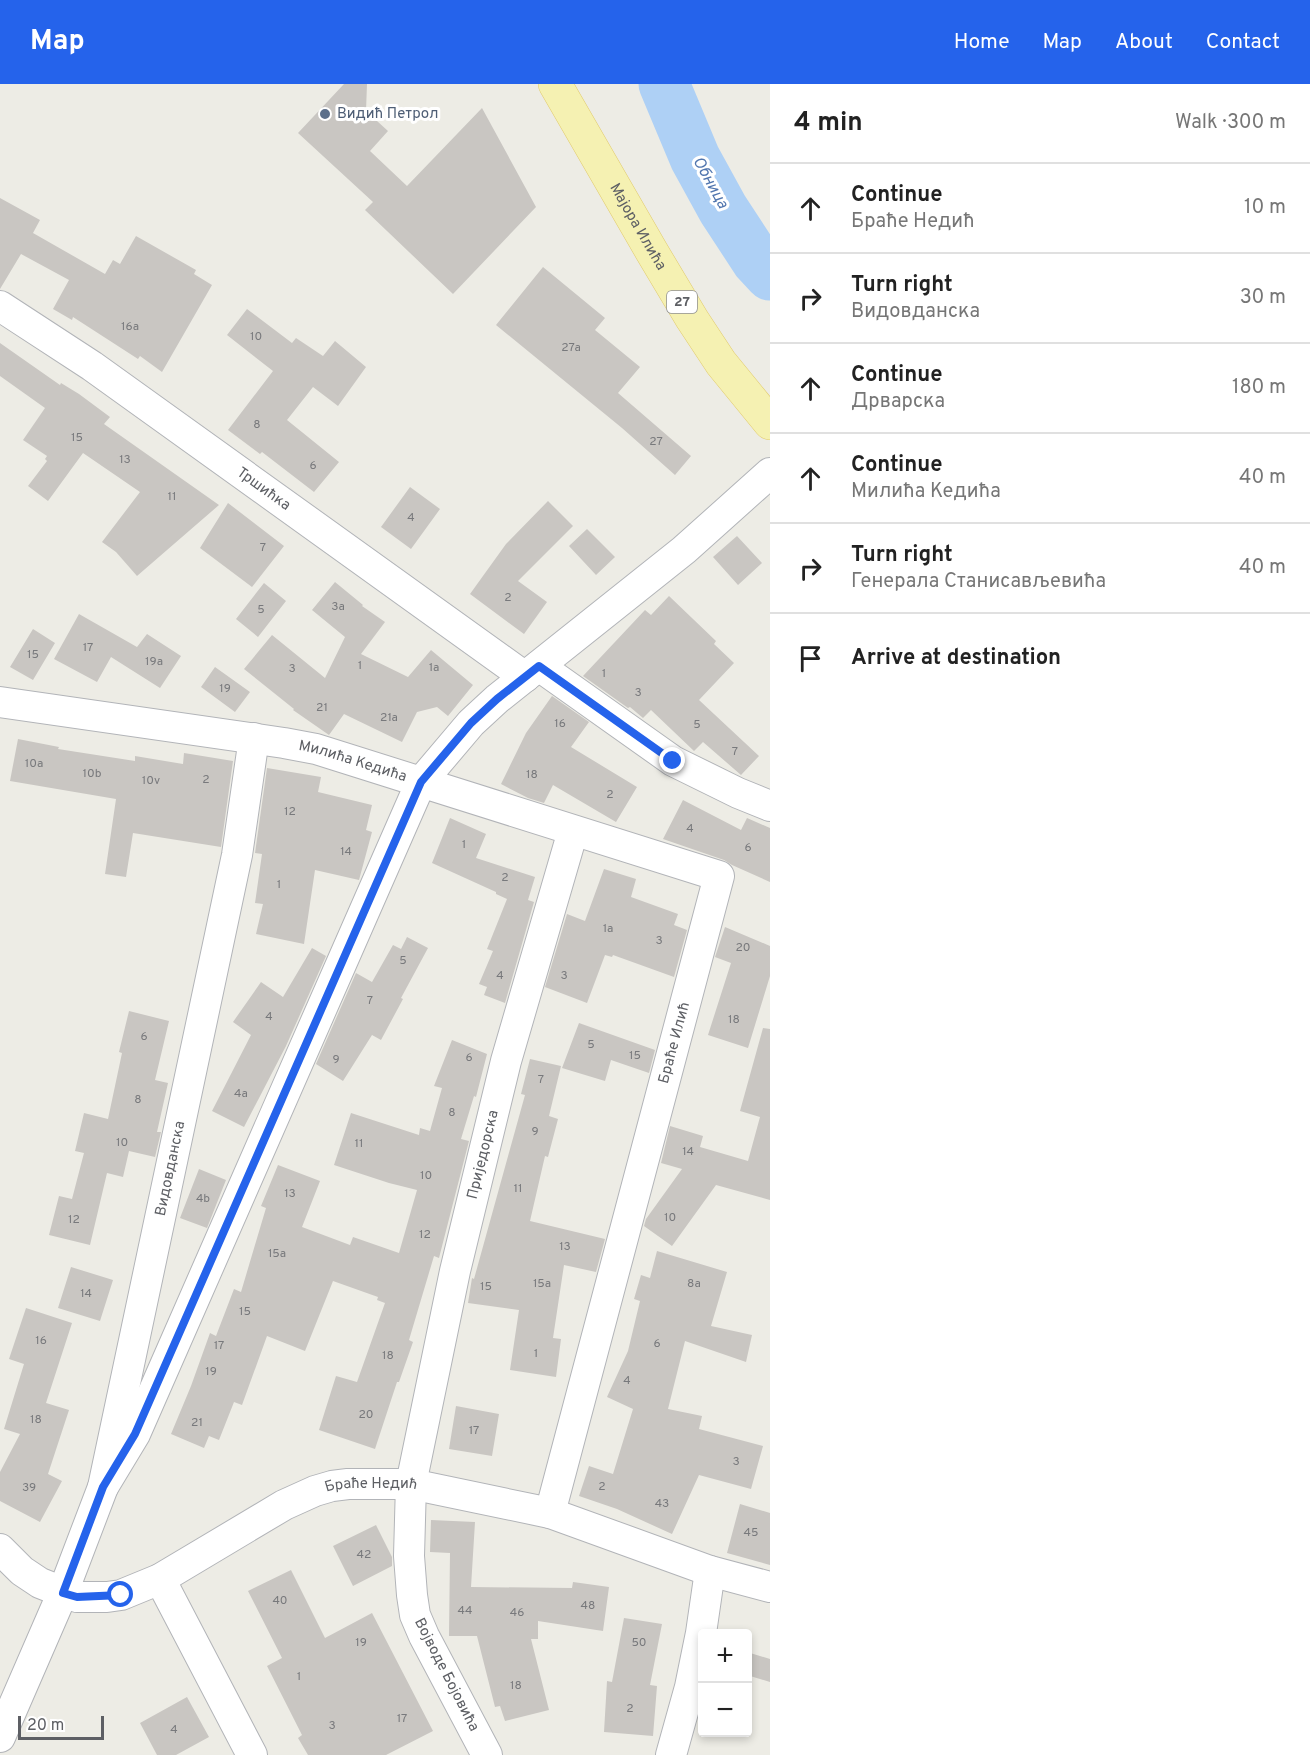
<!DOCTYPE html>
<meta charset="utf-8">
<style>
:root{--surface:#fff;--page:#f2f2f2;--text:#222;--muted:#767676;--line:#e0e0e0;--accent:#2563eb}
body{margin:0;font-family:Overpass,sans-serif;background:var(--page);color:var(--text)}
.controls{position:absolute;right:18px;bottom:18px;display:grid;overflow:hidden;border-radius:6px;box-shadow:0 3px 9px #0003}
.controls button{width:54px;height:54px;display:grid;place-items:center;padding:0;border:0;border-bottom:2px solid var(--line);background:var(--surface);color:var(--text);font:30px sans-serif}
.scale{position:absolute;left:18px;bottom:15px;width:86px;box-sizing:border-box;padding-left:6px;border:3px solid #5d5f64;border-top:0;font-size:16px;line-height:21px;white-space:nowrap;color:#5d5f64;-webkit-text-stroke:4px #fff;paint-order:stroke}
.stop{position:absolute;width:18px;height:18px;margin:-14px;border:4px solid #2563eb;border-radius:50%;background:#fff}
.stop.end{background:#2563eb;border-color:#fff;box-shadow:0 2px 6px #0008}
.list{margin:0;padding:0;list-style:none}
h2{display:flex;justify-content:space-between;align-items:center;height:78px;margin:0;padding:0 24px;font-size:26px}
h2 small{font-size:20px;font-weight:400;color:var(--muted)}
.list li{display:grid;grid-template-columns:39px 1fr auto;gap:18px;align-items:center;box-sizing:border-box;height:90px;padding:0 24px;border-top:2px solid var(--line)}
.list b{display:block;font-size:22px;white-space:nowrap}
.list p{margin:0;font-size:20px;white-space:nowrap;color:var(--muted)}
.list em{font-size:20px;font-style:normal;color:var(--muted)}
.icon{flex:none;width:33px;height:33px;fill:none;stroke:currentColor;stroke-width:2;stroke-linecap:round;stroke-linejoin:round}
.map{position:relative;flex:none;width:770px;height:1671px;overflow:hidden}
header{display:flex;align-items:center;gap:36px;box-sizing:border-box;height:84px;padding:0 30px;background:var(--accent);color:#fff}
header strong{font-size:28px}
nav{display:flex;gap:33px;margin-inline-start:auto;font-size:21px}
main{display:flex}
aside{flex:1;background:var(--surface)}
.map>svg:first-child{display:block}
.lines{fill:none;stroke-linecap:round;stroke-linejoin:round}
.river{stroke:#aed0f5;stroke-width:51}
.building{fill:#c9c6c2}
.street-casing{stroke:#b2b4b8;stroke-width:32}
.primary-casing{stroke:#e1ca6b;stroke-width:34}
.street{stroke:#fff;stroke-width:30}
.primary{stroke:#f5f1b2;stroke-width:33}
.route{stroke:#2563eb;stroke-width:8}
.service-dot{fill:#5c6f8a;stroke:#fff;stroke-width:2}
.labels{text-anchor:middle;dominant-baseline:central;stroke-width:6;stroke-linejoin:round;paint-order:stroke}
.number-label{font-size:12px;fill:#78797c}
.shield{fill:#fff;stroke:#8e8f92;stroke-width:1.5}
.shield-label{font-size:14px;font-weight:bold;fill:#5d5f64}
.service-label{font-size:15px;fill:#4e5e75;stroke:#fff;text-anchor:start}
.street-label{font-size:15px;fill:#5d5f64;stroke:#fff}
.water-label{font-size:16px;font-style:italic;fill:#5075ae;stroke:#fff}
</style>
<header>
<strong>Map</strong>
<nav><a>Home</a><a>Map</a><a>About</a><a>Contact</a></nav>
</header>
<main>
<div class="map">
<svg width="770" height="1671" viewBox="0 0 770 1671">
<rect width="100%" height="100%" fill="#edece5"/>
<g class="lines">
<!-- river -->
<path class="river" d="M664,0L695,74L723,125L757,177L770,191"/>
</g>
<!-- building -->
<path class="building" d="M344,0H367L366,27L388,47L370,67L407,102L482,24L536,123L453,210L365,126L373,118L298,49Z
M0,114L40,136L33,149L105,190L113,176L120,180L136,152L196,186L194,190L212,201L162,288L140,272L138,275L73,233L72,236L53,225L69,196L21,170L0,205Z
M543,183L605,234L595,246L640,283L618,309L691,372L675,391L622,344L496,241Z
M247,225L292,259L296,254L323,272L335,257L366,283L338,322L313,303L287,336L339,378L314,408L262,368L260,370L228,346L273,287L227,251Z
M0,259L60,301L61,299L79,310L110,333L104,340L219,421L137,492L116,468L102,458L140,408L83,369L48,417L28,402L47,377L45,375L47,372L23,356L45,324L0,292Z
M410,403L440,425L411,465L381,443Z
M548,417L573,442L518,497L547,518L524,550L470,510L506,460Z
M228,419L284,462L252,503L200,464Z
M587,445L615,473L596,491L569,462Z
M737,452L762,479L738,501L713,473Z
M335,498L363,521L362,522L385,538L361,570L408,593L431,566L473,601L448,632L437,623L417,628L402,658L344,630L329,651L293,626L294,625L244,585L272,551L325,594L345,553L312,526Z
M264,499L286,517L258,553L236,535Z
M669,512L716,557L714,560L734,579L699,616L759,672L741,691L703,658L694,667L651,626L643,634L630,623L628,624L583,592L645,526L651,531Z
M79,530L137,563L147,550L181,572L160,604L111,573L97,598L54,575Z
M33,545L55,559L33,596L10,583Z
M215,583L250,608L235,628L201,603Z
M552,612L589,638L571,663L637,703L616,738L553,701L544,719L528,714L501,700L526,649Z
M18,655L59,663L58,665L135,677V672L183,680L184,669L233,677L221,763L133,749L126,793L105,790L116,715L10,697Z
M267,684L321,693L318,708L372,721L366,746L372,748L359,796L315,786L304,860L256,850L263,820L255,819L262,770L255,769Z
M683,716L741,746L747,734L770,744V798L732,781L724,776L663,755Z
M450,734L486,750L476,774L535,793L528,816L534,818L505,919L484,911L487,903L479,900L493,867L487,865L507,815L496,810V808L432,779Z
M604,785L636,795L631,813L678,830L674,841L687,846L674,893L613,871L612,873L605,871L587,919L545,903L567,830L585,837Z
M725,843L770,862V892L748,964L708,951L731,879L715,873Z
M407,853L428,864L401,914L403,915L381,956L372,951L343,997L316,980L356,889L372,898L393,861L401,865Z
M312,864L326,872L286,962L244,1043L212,1027L251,951L233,938L261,898L283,913Z
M129,927L169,937L155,996L168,999L157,1048H161L155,1073L129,1067L123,1093L107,1089L90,1161L49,1151L59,1112L72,1115L84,1069L75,1067L84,1029L108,1035L122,969L119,968Z
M579,939L655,966L649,989L611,976L605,997L562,984Z
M763,944L770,945V1116L716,1101L672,1162L644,1142L646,1135L682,1085L661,1079L670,1042L703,1052L700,1063L748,1077L760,1033L740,1027Z
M452,956L487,970L476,1013L474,1012L461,1055L469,1057L439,1174L434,1172L409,1256L413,1258L399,1298H397L375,1365L319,1346L336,1292L357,1298L385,1219L377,1216L378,1213L333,1197L305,1267L267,1252L242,1321L234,1318L219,1356L209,1352L204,1364L171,1350L191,1302L210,1249L216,1252L234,1205L241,1208L266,1124L261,1122L278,1081L320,1097L302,1143L350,1161L353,1153L399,1169L417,1106L389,1099L334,1081L351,1029L419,1051L420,1044L430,1047L442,1004L434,1002Z
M530,975L561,982L549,1032L558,1035L548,1073L545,1072L530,1137L605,1155L596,1188L564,1181L553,1254L561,1255L556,1293L510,1286L519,1226L468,1219L472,1194L474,1195L525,1011L521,1010Z
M199,1085L226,1096L207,1144L180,1134Z
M657,1167L727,1188L711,1242L752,1251L746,1278L685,1257L668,1325L702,1332L699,1345L763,1362L751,1405L699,1391L672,1450L617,1425L579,1412L589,1382L613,1390L633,1325L607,1313L628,1267L640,1217L634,1215L641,1191L650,1194Z
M71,1183L113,1196L100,1237L58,1224Z
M26,1224L72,1239L46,1319L69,1326L48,1390L62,1397L40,1438L0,1417V1388L20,1350L4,1345L24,1280L9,1275Z
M456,1322L499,1330L492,1372L449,1365Z
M740,1420L770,1429V1481L727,1469Z
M431,1436L475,1438L471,1503L572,1504L573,1498L609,1503L603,1547L538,1537V1555H531L549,1626L505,1637L500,1622L495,1623L477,1552H449L450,1469L430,1468Z
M376,1441L392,1473V1482L353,1502L333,1462Z
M291,1486L325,1554L372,1529L433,1647L386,1671H308L298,1654L302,1651L267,1582L282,1574L248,1507Z
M624,1534L662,1540L650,1601L657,1602L653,1652L604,1648L607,1597L612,1598Z
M747,1568L770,1575V1598L747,1591Z
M187,1613L209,1653L176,1671H157L140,1639Z"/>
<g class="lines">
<defs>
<g id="street">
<path id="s1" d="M0,222L92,282L525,593"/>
<path d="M539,582L673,677L738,709L770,722"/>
<path id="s2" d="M0,618L284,659L316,665L719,792L550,1429"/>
<path d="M103,1403L135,1350L421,698L471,639L497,615L684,466L770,389"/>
<path id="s3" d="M0,1465L22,1487L40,1499L63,1508L77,1513H107L121,1511L160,1495L284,1421L315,1407L332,1402L348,1400H411L550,1429L710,1487L770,1503"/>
<path d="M160,1495L252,1671"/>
<path id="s4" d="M0,1653L63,1508L103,1403L237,771L254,654"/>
<path id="s5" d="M487,1671L424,1552L415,1531L412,1511L409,1472L411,1400L455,1187L506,977L573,747"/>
<path d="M671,1671L690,1603L701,1549L710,1487"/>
</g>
<g id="primary">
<path id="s6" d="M555,0L652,168L692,235L721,279L770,339"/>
</g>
</defs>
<!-- street casing -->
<use href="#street" class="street-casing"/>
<!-- primary casing -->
<use href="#primary" class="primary-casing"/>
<!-- street -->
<use href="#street" class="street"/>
<!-- primary -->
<use href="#primary" class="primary"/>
</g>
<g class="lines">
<!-- route -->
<path class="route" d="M121,1511L77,1513L63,1509L103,1403L135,1350L421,698L471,639L497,615L539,582L673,677"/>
</g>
<!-- markers -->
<circle class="service-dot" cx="325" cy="30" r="6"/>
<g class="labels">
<!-- number labels -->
<g class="number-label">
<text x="130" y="243">16a</text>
<text x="256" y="253">10</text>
<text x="571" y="264">27a</text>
<text x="257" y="341">8</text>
<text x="77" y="354">15</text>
<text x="656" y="358">27</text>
<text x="125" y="376">13</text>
<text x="313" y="382">6</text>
<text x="172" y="413">11</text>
<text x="411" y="434">4</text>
<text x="263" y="464">7</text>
<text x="508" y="514">2</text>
<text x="338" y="523">3a</text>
<text x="261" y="526">5</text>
<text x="88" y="564">17</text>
<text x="33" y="571">15</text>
<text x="154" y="578">19a</text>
<text x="360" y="582">1</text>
<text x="434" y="584">1a</text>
<text x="292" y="585">3</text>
<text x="604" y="590">1</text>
<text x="225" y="605">19</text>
<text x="638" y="609">3</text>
<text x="322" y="624">21</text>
<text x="389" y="634">21a</text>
<text x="560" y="640">16</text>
<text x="697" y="641">5</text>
<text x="735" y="668">7</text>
<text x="34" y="680">10a</text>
<text x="92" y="690">10b</text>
<text x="532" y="691">18</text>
<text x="206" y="696">2</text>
<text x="151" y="697">10v</text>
<text x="610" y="711">2</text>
<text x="290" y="728">12</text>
<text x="690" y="745">4</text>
<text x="464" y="761">1</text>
<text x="748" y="764">6</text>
<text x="346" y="768">14</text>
<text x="505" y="794">2</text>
<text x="279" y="801">1</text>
<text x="608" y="845">1a</text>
<text x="659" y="857">3</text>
<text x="743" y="864">20</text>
<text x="403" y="877">5</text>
<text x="500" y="892">4</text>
<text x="564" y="892">3</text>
<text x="370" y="917">7</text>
<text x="269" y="933">4</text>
<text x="734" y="936">18</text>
<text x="144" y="953">6</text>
<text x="591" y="961">5</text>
<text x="635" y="972">15</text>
<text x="469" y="974">6</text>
<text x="336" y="976">9</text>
<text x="541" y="996">7</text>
<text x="241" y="1010">4a</text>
<text x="138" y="1016">8</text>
<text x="452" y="1029">8</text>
<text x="535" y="1048">9</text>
<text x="122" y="1059">10</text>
<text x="359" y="1060">11</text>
<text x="688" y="1068">14</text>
<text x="426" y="1092">10</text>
<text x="518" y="1105">11</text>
<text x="290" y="1110">13</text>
<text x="203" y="1115">4b</text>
<text x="670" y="1134">10</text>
<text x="74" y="1136">12</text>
<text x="425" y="1151">12</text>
<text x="565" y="1163">13</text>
<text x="277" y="1170">15a</text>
<text x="542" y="1200">15a</text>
<text x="694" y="1200">8a</text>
<text x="486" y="1203">15</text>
<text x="86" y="1210">14</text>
<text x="245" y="1228">15</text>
<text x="41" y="1257">16</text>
<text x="657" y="1260">6</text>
<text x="219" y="1262">17</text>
<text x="536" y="1270">1</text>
<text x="388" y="1272">18</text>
<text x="211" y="1288">19</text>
<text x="627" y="1297">4</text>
<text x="366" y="1331">20</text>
<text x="36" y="1336">18</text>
<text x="197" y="1339">21</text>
<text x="474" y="1347">17</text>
<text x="736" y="1378">3</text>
<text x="602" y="1403">2</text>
<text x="29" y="1404">39</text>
<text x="662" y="1420">43</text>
<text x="751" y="1449">45</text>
<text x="364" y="1471">42</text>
<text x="280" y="1517">40</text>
<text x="588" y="1522">48</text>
<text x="465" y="1527">44</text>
<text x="517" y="1529">46</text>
<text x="361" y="1559">19</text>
<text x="639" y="1559">50</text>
<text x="299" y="1593">1</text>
<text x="516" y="1602">18</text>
<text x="630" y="1625">2</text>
<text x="402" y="1635">17</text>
<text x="332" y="1642">3</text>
<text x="174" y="1646">4</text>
</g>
<!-- shield labels -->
<rect class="shield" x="667" y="207" width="30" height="22" rx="4.5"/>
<g class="shield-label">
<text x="682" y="218">27</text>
</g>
<!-- service labels -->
<g class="service-label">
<text x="337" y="30">Видић Петрол</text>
</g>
<!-- street labels -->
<g class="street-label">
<text stroke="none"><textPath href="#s6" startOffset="165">Мајора Илића</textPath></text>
<text stroke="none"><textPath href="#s1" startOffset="321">Тршићка</textPath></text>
<text stroke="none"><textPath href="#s2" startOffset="358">Милића Кедића</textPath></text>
<text transform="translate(675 959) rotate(-75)">Браће Илић</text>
<text stroke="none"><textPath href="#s5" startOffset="626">Приједорска</textPath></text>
<text stroke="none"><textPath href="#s4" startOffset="596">Видовданска</textPath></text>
<text stroke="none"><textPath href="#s3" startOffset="414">Браће Недић</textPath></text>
<text transform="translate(446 1591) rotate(63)">Војводе Бојовића</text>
</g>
<!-- water labels -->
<g class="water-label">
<text transform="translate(710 99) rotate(61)">Обница</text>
</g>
</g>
</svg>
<div class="controls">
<button>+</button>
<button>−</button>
</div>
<div class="scale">20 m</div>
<div class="stop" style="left:121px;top:1511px"></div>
<div class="stop end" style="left:673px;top:677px"></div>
</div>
<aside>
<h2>4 min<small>Walk · 300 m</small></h2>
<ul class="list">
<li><svg class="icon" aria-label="ahead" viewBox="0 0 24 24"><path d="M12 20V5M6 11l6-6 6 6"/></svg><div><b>Continue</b><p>Браће Недић</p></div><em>10 m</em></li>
<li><svg class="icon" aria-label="right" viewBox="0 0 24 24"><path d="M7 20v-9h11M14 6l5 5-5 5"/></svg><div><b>Turn right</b><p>Видовданска</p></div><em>30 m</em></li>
<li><svg class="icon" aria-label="ahead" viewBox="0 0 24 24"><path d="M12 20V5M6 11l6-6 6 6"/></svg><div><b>Continue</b><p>Дрварска</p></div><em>180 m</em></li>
<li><svg class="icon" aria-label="ahead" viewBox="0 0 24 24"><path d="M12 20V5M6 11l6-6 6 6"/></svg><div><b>Continue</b><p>Милића Кедића</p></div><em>40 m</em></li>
<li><svg class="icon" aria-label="right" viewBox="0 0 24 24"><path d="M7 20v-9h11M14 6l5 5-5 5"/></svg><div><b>Turn right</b><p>Генерала Станисављевића</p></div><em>40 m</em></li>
<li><svg class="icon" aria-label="arrive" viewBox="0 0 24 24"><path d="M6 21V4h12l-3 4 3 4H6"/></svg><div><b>Arrive at destination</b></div></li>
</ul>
</aside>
</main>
